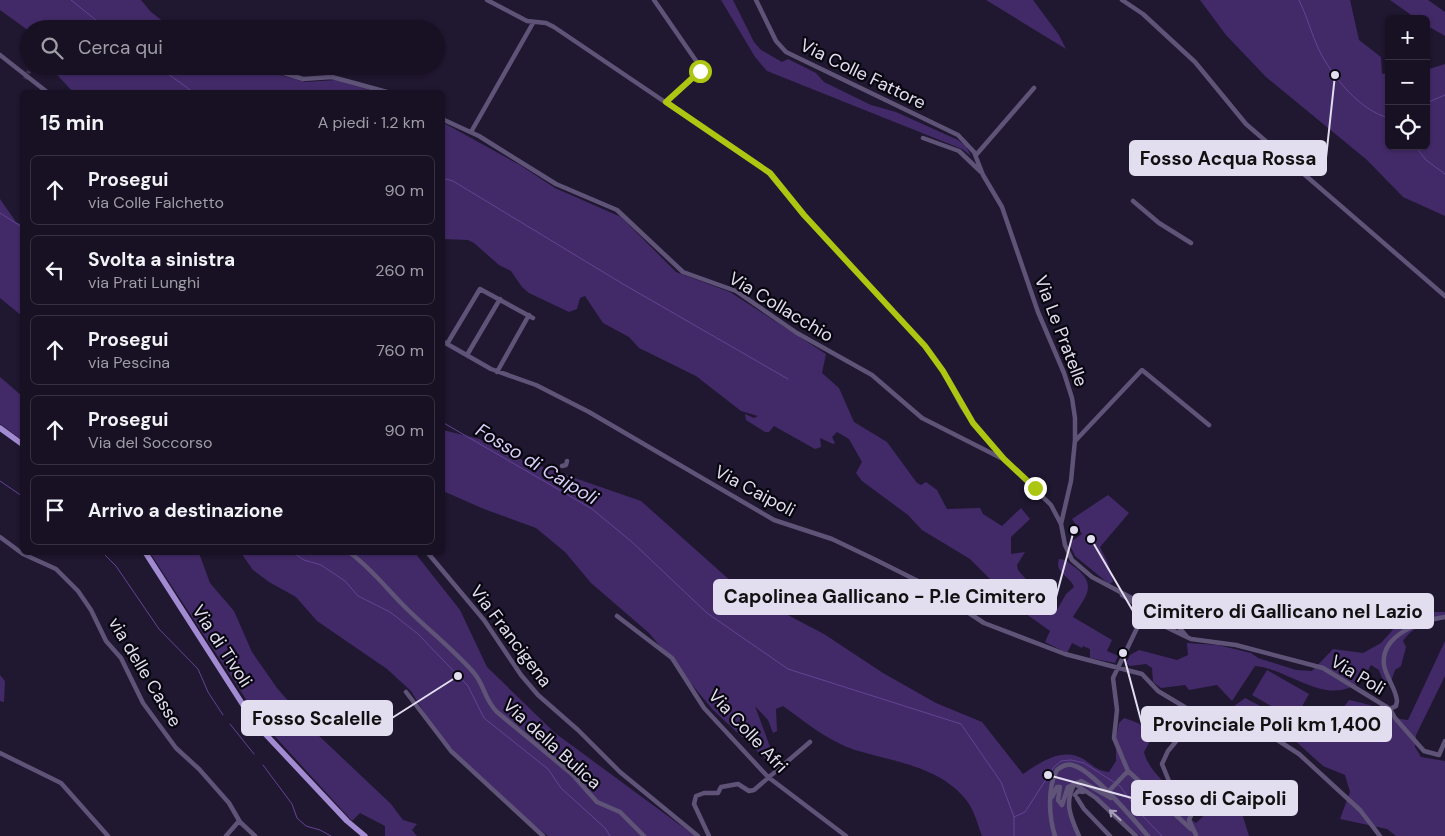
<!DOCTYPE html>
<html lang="it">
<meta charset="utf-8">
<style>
:root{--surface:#181124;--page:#211a2c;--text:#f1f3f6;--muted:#9f9da6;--line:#363141}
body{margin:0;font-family:"DM Sans",sans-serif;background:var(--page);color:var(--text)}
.controls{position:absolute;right:15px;top:15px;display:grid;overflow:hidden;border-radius:8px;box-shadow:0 1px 4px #0004}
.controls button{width:45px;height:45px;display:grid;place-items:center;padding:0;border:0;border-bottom:1px solid var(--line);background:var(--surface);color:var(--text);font:25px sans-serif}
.stop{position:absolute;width:15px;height:15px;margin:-11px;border:4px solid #acc611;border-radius:50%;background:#fff}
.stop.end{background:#acc611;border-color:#fff;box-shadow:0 1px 5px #0008}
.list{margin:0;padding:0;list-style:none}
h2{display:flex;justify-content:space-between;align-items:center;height:65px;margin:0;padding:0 20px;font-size:21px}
h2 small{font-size:16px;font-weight:400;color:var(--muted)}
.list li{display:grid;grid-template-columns:32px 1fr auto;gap:15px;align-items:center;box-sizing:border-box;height:70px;margin:0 10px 10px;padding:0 10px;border:1px solid var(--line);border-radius:8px}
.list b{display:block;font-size:19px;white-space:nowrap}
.list p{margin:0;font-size:16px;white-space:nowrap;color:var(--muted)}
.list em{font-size:16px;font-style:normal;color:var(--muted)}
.icon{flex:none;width:28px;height:28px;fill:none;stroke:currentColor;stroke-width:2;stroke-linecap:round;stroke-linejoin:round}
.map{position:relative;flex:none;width:1445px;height:836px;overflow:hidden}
.search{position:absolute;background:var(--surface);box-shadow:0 1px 4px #0004;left:20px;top:20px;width:425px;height:55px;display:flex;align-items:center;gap:12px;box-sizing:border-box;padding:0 18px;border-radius:28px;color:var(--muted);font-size:19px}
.panel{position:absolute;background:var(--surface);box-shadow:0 1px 4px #0004;left:20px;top:90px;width:425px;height:465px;border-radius:8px}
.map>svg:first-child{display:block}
.green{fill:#422a68}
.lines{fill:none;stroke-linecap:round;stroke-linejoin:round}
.stream{stroke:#624493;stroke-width:1}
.minor-tunnel{stroke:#3d354d;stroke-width:4.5;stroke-dasharray:4.5 2;stroke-linecap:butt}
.minor{stroke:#5f5477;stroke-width:4.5}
.major{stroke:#a38bd3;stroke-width:5.5}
.oneway{stroke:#a79fb9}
.route{stroke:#acc611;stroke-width:6}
.labels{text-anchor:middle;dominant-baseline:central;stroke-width:4.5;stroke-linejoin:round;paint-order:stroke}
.street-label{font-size:18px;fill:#e2ddef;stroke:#08060f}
.water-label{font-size:19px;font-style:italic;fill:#d8cbf7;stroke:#08060f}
.leader{fill:none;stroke:#e2ddef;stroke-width:2}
.callout-dot{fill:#e2ddef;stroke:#08060f;stroke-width:2}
.callout{fill:#e2ddef;stroke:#e2ddef;stroke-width:2}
.callout-label{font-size:19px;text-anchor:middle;font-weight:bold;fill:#111}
</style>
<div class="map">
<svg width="1445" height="836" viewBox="0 0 1445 836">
<rect width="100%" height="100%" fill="#201730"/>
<!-- green -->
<path class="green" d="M0,0H141L151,12L173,29H29V31L0,10Z
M721,0H733L754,42L761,50L782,62L788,59L816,73L824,82L871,105L896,112L958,140L966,146L971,156L962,149L767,71L755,57Z
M986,0H1033L1059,35L1066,49Z
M1200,0H1350L1359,40L1381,57L1382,74L1389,73V146H1426V73L1429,69L1445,64V216L1403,197L1367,160L1266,77L1226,35Z
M1390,0H1428L1445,12V36L1426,25V19H1417Z
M49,66H259L280,75L305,82L335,80L378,92H73Z
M442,122L520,165L555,188L621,217L676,272L730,292L826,354L822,373L839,388L854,422L887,442L917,483L921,485L926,482L937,490L947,509L980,508L983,514L1002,526L1021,508L1030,519L1011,537V554L1025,552L1017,565L1018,570L1038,593L1045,609L1052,612L1057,610L1066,594L1074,587C1070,576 1054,573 1059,559C1066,559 1070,564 1076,568C1098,586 1085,597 1073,617L1112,640L1107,651L1118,656L1115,663L1090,658V649L1083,646L1082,648L1072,643L1067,653L1045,642L1050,631L1022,611L970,559L922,530L908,515L862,481L856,473L862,462L849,439L837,432L832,437L835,443L833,444L820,438L821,447L815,449L774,426L769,432H765L746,420L745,414L754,418L758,416L741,411L696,376L639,348L629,337L603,323L585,296L580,298L577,309L569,312L529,293L522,287L511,271L499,265L474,243L468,240L443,239Z
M0,199L16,222L22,225V316L0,298Z
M0,377L22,396V440L0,424Z
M443,430L479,439L520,459L641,501L742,591L824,634L883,673L936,703L982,722L1023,774C1041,762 1063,746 1085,760C1093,766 1098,771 1109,772L1116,761V738L1119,723L1124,718C1136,722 1146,725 1153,736L1144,752C1148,769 1164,781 1175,794C1183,805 1183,813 1196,823L1211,809L1233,799L1240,807L1249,836H1140L1096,796L1074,784L1069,807L1079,836H982C978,825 974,810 967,801C940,766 894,762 855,750C828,741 805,722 783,706L776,709L777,731L773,733L768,720L755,706L773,755V766L713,710L649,633L591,583L565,552L536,528L484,509L443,491Z
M1108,495L1129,513L1100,547L1108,563L1113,582L1109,584L1075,556L1069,543L1082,534L1072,519Z
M150,553H199L210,583L234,611L252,652L277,688L316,733L391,804L403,820L417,824L412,830L417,836H385V826L360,813L352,821L259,719Z
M241,553H415L460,610L487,667L555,733L695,836H548L508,806L436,732L411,691L387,669L317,621L296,597L269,582L253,570Z
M1424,612H1445V619C1428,623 1413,626 1403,641L1406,647L1401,666L1395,670L1390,684L1384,683L1379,670L1371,665C1368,670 1365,678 1361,681C1327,708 1290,669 1255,666L1232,701L1217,685L1189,690L1185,685L1161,688L1153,682L1152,668L1146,664L1130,666L1126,663L1130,655L1139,650L1177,660L1188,655L1187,643L1218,645L1251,653L1258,658L1296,670L1312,671L1333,649L1363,653L1381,643L1398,624Z
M1445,641V676L1416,735L1415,747L1421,757L1445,761V836H1396L1387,829L1340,819L1350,792L1345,775L1323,766L1281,728L1253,722L1228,726L1221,716L1245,698L1278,715L1292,718L1252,695L1267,670L1309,694L1295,719L1333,722L1349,700C1358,702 1368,704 1377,708C1388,713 1394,719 1408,720Z
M0,675L5,681L4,702L0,701Z"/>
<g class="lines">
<!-- stream -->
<path class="stream" d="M71,0L107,29
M1299,0C1307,16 1311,33 1319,50C1332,76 1360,111 1389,118
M157,66L193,92
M1426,103L1445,95
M1415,146L1426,160L1445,174
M442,178L453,181L623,284L788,379
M0,213L22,227
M442,422L592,509L632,542L707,613L788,669L961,724L1001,782L1014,817L1025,812L1054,767L1061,761L1071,760L1084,763L1120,786L1138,811L1162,836
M0,481L22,496
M102,552L116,566L159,629L198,669L208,692L223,715
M292,552L304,560L321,565L345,581L358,596L390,612L418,634L468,686L484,718L548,769L561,788L605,828L610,836
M230,724L254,754
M263,765L292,804L297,818L306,826L320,830L331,836
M1014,836V817"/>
<!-- minor-tunnel -->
<path class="minor-tunnel" d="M25,79L29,71"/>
<!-- minor -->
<path class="minor" d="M487,0L527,21L546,23L554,27L767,171L804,215L925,346L943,371L962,407L976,427L1004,459L1051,505L1061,524L1065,545L1072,560L1092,577L1160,613L1178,626L1187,637
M654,0L701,68L699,73L666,102
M756,0L776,41L786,52L958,135L974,152L983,175L1002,207L1038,312L1064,373L1072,398L1075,418V440L1071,481L1061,524
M1122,0L1143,14L1195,62L1246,124L1445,296
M177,28L180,29
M0,55L47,92
M261,66L303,79L332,77L387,92
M442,119L479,136L556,184L617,210L683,272L736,291L797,333L872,375L922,418L1001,458
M471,132L533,23
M923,138L959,151L981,172
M976,155L1034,88
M1133,201L1159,223L1191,243
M442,341L491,369L536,385L589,412L774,520L832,539L876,560L928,586L984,623L1065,654L1142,674L1158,691L1198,715L1168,751L1162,764L1171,786L1193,811L1189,820L1196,835
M447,344L480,289L533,318
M467,355L500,299
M497,372L529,315
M1076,440L1142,370L1209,425
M562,466L566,465L567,461
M0,537L23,554L56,569L78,591L91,610L106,641L121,658L143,703L176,748L199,769L229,803L240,822L255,836
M349,552C371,568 386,588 404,606C427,629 453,649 474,673C485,686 484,699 497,712L572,774L597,802L620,812L644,836
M427,552L484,620L521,675L538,695L578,730L620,772L698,836
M1122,595L1149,613V617
M617,616L672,658L704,708L768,777L846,836
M406,692L451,751L543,836
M1390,709L1395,718L1424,751L1439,755L1445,741
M1198,715L1220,726L1268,734L1299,754L1360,810L1380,836
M0,753L61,783L108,836
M1128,771L1191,829
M1075,784L1096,798L1136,836
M1074,785C1064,803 1071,818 1079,836
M1108,792L1128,771L1114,738L1117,710L1113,678L1138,626L1145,617L1191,639L1236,645L1323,668L1390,709L1396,706L1397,701C1396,688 1386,678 1384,665C1380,635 1422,620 1445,617
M1075,795L1078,791L1083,792
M1052,797L1057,787H1060L1058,800L1062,805L1068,787L1081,781L1111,798
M1077,798L1084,809L1110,836
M226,836L239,821
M709,836L694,804L696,796L704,793H718L721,787L738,784L749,791L754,790L810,742
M1055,836C1049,817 1047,788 1057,770C1063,765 1069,763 1075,766C1094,772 1134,820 1148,836"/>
<!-- major -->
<path class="major" d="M0,428L22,444
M145,552L254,722L347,821L365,836"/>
</g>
<!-- one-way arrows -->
<defs><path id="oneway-shaft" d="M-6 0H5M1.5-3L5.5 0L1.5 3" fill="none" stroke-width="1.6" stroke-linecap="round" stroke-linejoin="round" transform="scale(1.25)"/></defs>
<use class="oneway" href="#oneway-shaft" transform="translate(1115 815) rotate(-138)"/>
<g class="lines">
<!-- route -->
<path class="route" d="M700,71L666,102L770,173L804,215L925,346L943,371L973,423L1004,459L1035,488"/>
</g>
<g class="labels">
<!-- street labels -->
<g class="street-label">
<text transform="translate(863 74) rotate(26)">Via Colle Fattore</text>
<text transform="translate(781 307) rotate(31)">Via Collacchio</text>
<text transform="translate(1061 331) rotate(69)">Via Le Pratelle</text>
<text transform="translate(755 491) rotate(28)">Via Caipoli</text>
<text transform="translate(511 636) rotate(53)">Via Francigena</text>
<text transform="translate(222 646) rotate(57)">Via di Tivoli</text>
<text transform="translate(145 672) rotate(59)">via delle Casse</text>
<text transform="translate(1358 675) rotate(31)">Via Poli</text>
<text transform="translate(748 731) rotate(47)">Via Colle Afri</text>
<text transform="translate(552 744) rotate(42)">Via della Bulica</text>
</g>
<!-- water labels -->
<g class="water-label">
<text transform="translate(537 464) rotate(31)">Fosso di Caipoli</text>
</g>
</g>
<!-- callouts -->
<path class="leader" d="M1335 75L1326 158M1074 530L1056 597M1091 539L1133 611M458 676L392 718M1123 653L1142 724M1048 775L1132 798"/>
<g class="callout-dot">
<circle cx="1335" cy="75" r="5"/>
<circle cx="1074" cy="530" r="5"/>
<circle cx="1091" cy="539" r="5"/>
<circle cx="458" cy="676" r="5"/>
<circle cx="1123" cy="653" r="5"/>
<circle cx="1048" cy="775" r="5"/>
</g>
<g class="callout">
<rect x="1130" y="141" width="196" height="34" rx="5"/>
<rect x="714" y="580" width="342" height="34" rx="5"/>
<rect x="1133" y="594" width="300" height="34" rx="5"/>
<rect x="242" y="701" width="150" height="34" rx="5"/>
<rect x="1142" y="707" width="249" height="34" rx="5"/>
<rect x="1132" y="781" width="165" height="34" rx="5"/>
</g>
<g class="callout-label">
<text x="1228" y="165">Fosso Acqua Rossa</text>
<text x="885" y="603">Capolinea Gallicano - P.le Cimitero</text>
<text x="1283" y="618">Cimitero di Gallicano nel Lazio</text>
<text x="317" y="725">Fosso Scalelle</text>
<text x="1267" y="731">Provinciale Poli km 1,400</text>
<text x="1214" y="805">Fosso di Caipoli</text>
</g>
</svg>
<div class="controls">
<button>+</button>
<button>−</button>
<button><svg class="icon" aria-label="locate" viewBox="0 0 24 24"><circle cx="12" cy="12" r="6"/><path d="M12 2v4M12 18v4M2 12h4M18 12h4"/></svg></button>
</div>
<div class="stop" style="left:700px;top:71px"></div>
<div class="stop end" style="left:1035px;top:488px"></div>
<div class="search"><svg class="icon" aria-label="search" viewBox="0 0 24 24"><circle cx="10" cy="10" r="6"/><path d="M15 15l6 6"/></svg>Cerca qui</div>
<section class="panel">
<h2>15 min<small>A piedi · 1.2 km</small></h2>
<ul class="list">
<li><svg class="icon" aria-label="ahead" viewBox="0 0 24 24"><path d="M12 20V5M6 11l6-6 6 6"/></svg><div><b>Prosegui</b><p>via Colle Falchetto</p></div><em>90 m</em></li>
<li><svg class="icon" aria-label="left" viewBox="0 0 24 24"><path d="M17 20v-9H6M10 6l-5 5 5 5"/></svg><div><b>Svolta a sinistra</b><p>via Prati Lunghi</p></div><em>260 m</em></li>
<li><svg class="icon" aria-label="ahead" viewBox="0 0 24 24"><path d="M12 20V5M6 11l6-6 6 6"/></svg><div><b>Prosegui</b><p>via Pescina</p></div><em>760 m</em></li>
<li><svg class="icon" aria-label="ahead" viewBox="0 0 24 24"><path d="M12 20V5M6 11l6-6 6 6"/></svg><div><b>Prosegui</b><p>Via del Soccorso</p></div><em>90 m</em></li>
<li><svg class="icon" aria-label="arrive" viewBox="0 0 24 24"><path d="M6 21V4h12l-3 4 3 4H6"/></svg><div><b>Arrivo a destinazione</b></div></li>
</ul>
</section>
</div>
